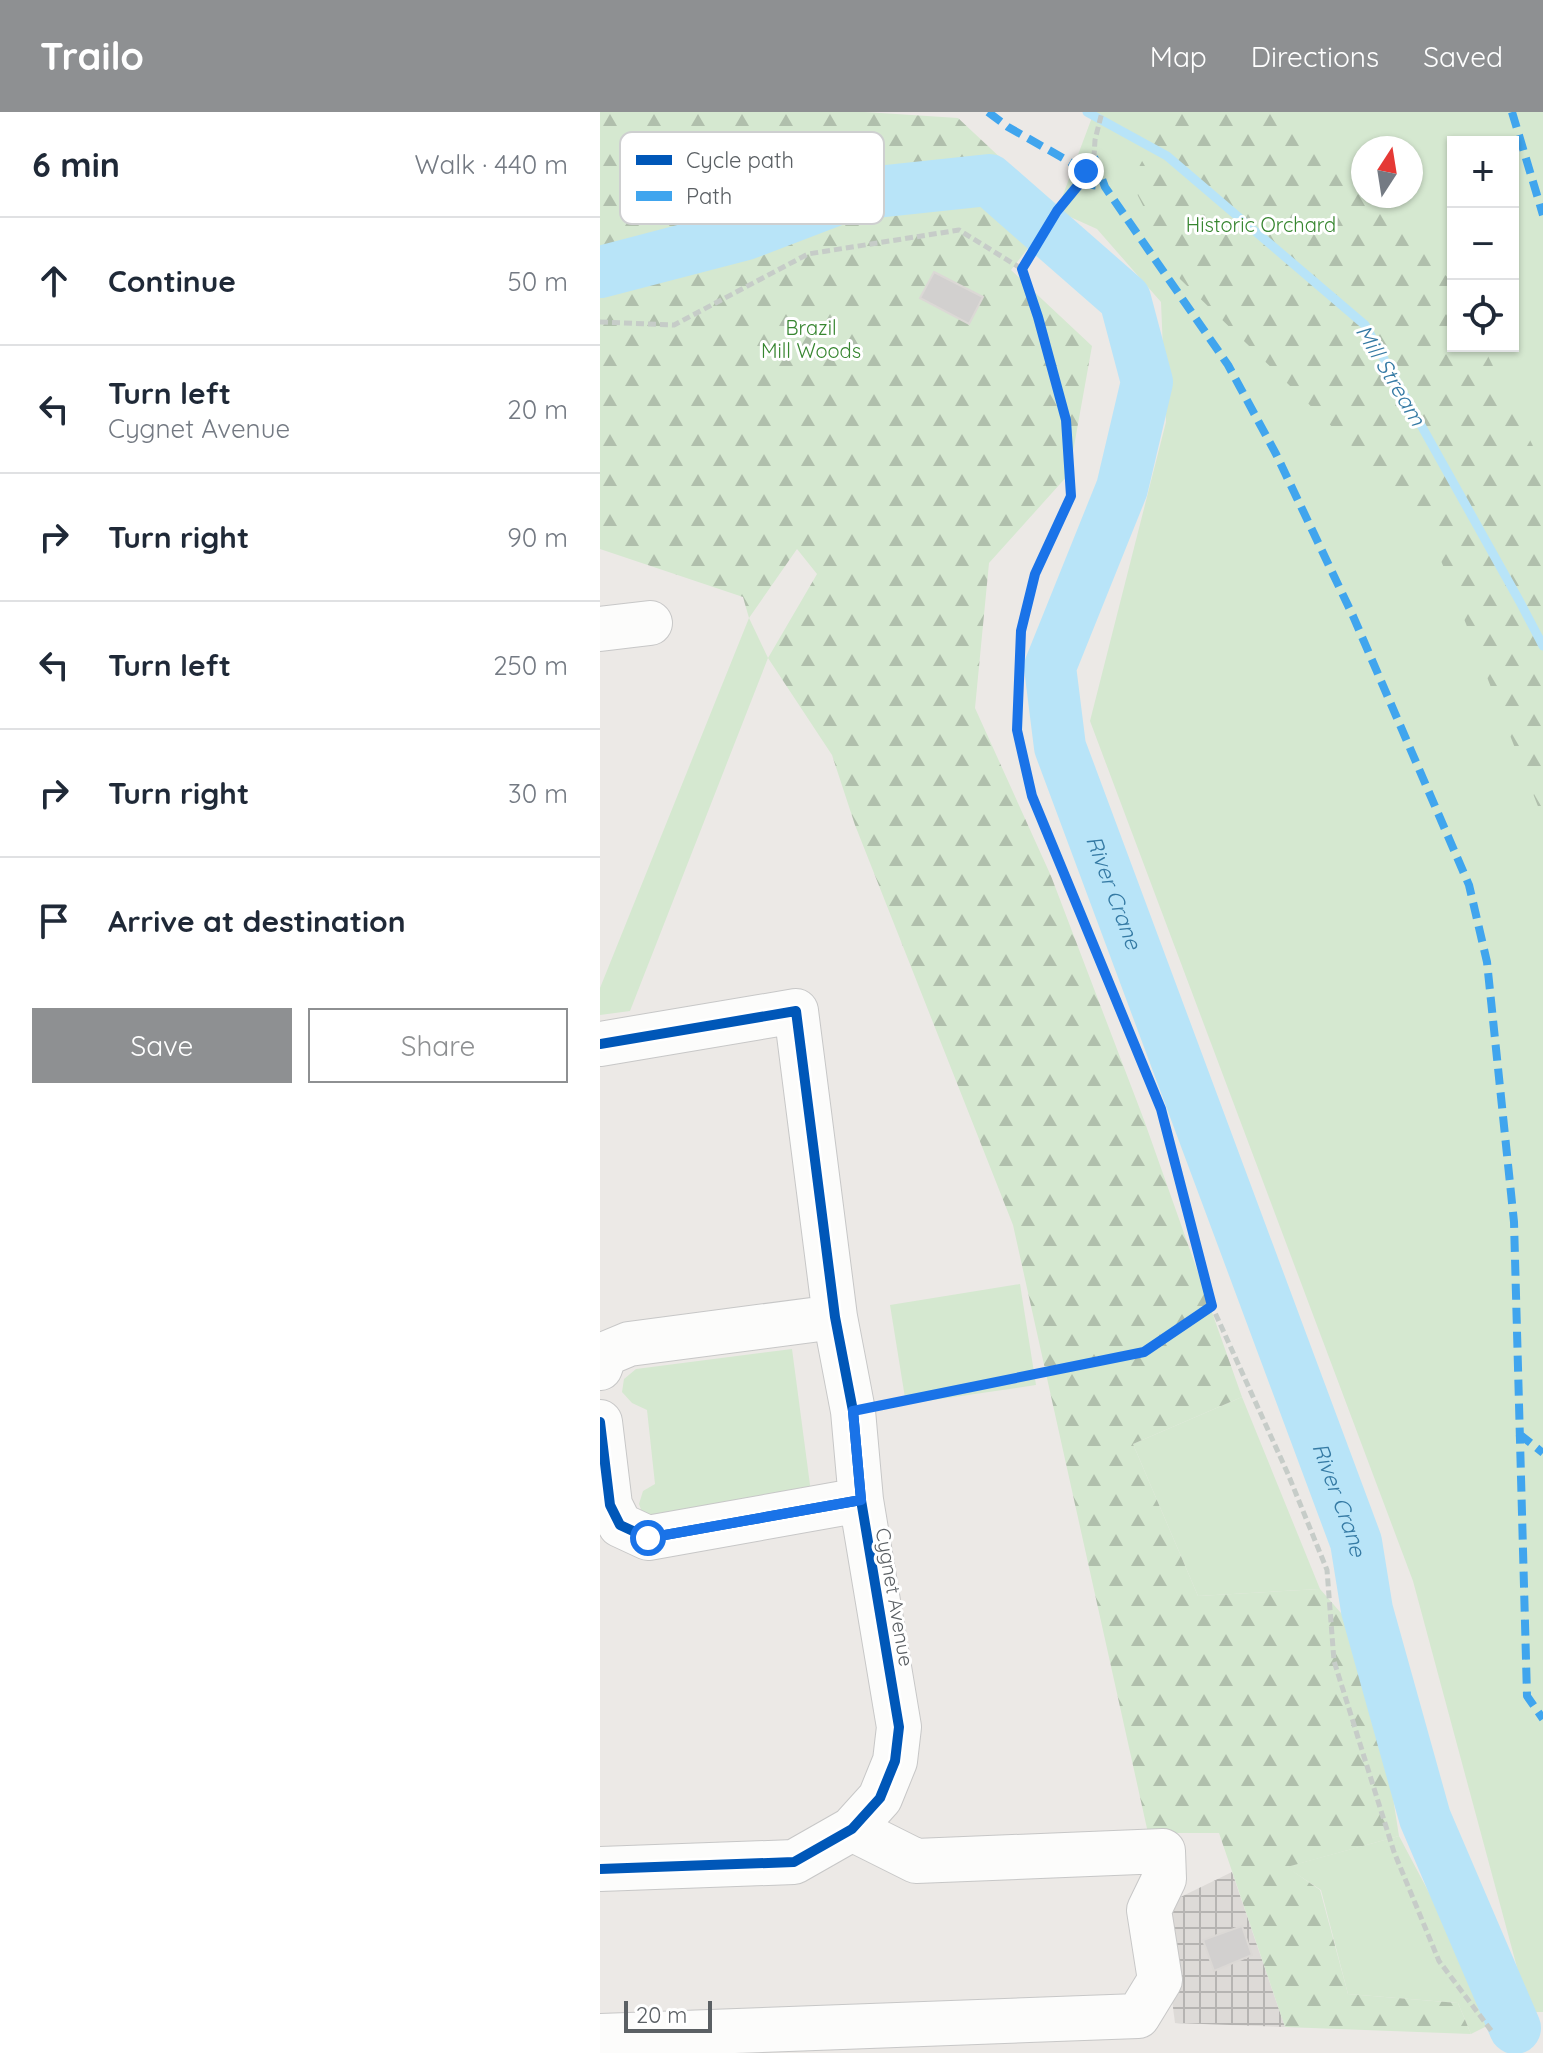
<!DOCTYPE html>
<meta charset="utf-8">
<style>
:root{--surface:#fff;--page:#f2f2f3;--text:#1f2937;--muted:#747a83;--line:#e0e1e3;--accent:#8e9092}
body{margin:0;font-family:Quicksand,sans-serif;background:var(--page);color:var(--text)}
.controls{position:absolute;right:24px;top:24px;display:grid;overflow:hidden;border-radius:0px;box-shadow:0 2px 6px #0004}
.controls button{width:72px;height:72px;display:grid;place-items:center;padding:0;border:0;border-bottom:2px solid var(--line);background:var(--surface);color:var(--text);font:40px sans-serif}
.compass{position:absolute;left:751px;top:24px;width:72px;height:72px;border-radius:50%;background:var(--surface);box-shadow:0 2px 6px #0004;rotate:12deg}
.scale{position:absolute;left:24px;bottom:20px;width:88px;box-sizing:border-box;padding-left:8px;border:4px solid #5b6064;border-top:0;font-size:22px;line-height:28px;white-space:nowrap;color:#5b6064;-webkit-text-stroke:6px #fff;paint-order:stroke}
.stop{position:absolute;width:24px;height:24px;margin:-18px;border:6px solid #1a73e8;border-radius:50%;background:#fff}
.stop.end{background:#1a73e8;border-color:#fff;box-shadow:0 2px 8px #0008}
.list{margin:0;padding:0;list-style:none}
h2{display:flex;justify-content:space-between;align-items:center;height:104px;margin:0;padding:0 32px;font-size:34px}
h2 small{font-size:26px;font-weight:400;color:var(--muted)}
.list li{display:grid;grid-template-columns:52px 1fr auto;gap:24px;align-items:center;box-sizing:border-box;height:128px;padding:0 32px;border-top:2px solid var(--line)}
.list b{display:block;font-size:30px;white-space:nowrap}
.list p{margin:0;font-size:26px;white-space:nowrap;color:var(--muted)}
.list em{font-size:26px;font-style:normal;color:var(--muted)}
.actions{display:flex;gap:16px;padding:24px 32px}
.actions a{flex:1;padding:18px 0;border:2px solid var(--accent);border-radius:0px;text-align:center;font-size:28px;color:var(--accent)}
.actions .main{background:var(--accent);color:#fff}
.icon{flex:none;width:44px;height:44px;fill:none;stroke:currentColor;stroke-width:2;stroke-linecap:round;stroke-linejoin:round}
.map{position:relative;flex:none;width:943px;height:1941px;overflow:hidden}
header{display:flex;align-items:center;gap:48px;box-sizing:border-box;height:112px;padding:0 40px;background:var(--accent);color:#fff}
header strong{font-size:38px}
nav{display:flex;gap:44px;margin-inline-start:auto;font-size:28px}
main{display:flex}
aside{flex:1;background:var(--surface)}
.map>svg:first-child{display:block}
.industrial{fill:url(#industrial-grid)}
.grass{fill:#d5e8d0;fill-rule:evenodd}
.forest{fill:url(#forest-firs)}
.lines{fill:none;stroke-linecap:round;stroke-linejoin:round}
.stream{stroke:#b8e4f8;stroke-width:9}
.river{stroke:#b8e4f8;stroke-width:52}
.building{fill:#d2d0cf;stroke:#dbd8d5;stroke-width:2}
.minor-casing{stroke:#c7c7c7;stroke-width:46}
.path{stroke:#c6ccc8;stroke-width:5;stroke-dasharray:8 4;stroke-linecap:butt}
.minor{stroke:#fcfcfb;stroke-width:44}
.quiet{stroke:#40a5ee;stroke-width:8;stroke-dasharray:16 8;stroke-linecap:butt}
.cycleway-casing{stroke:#fff;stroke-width:15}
.cycleway{stroke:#0057b8;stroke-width:10}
.route{stroke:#1a73e8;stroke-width:10}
.labels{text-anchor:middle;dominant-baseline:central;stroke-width:6;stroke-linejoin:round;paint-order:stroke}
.park-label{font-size:20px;fill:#378630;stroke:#fff}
.street-label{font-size:20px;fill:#5b6064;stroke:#fff}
.water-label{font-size:22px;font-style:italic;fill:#357aa4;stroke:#fff}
.key{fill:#fff;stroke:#cecfd0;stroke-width:2}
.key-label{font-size:22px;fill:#5b6064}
</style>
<header>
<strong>Trailo</strong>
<nav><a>Map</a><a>Directions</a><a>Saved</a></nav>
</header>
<main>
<aside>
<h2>6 min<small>Walk · 440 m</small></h2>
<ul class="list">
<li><svg class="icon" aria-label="ahead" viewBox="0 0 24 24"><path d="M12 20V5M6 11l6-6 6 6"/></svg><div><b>Continue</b></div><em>50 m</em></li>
<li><svg class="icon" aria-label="left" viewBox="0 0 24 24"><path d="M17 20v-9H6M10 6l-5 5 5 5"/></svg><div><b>Turn left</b><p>Cygnet Avenue</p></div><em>20 m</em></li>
<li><svg class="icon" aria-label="right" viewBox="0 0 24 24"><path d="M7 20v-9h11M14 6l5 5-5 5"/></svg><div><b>Turn right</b></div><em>90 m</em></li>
<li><svg class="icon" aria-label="left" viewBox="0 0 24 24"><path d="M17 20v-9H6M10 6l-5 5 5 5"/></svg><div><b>Turn left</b></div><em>250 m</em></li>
<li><svg class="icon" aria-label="right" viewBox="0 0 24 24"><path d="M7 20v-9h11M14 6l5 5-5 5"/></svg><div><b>Turn right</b></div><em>30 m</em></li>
<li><svg class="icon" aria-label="arrive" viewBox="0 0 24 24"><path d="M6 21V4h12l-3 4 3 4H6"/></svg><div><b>Arrive at destination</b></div></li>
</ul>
<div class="actions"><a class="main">Save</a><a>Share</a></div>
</aside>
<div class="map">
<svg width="943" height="1941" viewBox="0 0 943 1941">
<defs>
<pattern id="industrial-grid" width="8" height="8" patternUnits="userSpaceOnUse" patternTransform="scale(2)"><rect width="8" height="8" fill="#dddad7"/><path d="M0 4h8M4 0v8" fill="none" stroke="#b6b4b2"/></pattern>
<pattern id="forest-firs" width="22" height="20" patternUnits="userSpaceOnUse" patternTransform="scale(2)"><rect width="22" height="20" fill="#d5e8d0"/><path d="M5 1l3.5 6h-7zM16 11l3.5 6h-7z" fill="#b0bfac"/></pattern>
</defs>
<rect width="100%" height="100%" fill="#ece9e6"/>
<!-- industrial -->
<path class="industrial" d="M632,1760L685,1915L575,1911L560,1795Z"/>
<!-- grass -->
<path class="grass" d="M494,0H943V1900H929L813,1469L490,609L566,310L561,190L497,117L457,99ZM853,30H913V234H853ZM763,36H811V84H763Z
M149,506L168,546L30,899L0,903V876Z
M420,1172L436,1273L306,1292L290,1193Z
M192,1237L212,1388L44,1406L39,1392L43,1379L55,1372L47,1298L32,1291L22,1280L24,1267L36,1257Z
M642,1285L720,1477L598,1484L533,1332Z
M799,1724L897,1909L871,1922L858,1891L748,1882L721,1778L686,1755Z"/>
<!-- forest -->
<path class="forest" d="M0,0H265L358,6L457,99L411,158L492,234L469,362L389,451L375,596L451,764L544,1008L642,1285L533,1332L598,1484L720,1477L769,1533L799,1724L687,1755L720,1778L748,1882L858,1891L871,1922L685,1915L619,1721H548L413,1113L255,713L232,643L168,546L217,462L197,437L149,506L143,485L0,437Z
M568,0H689L763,77V84H770L849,167L853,174V234H883L943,354V707L823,403L580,167L531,70Z"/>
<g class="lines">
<!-- stream -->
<path class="stream" d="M487,0L567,44L765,213L920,490L943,534"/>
<!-- river -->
<path class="river" id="s1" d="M0,160L146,122L248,83L389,68L525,187L547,270L522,376L450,555L460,635L756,1430L767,1498L825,1706L915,1916"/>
</g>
<!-- building -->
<path class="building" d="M334,160L383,185L369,212L320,186Z
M642,1814L652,1843L614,1859L603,1828Z"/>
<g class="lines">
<defs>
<path id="minor" d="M0,517L50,511
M0,932L196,899L235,1205L253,1299L261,1388L299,1615L295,1649L280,1686L252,1717L194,1750L0,1757
M0,1256L5,1242L29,1232L235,1205
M0,1310L10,1393L20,1413L48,1426L261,1388
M0,1924L538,1904L560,1868L549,1798L564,1767L563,1739L316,1749L252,1717"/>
</defs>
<!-- minor casing -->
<use href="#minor" class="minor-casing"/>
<!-- path -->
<path class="path" d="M422,157L457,99L480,71L494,45L495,28L502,0
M0,210L74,213L208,142L359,118L422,157L438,205L466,308L471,384L435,462L421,519L417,618L432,684L561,997L612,1194L688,1362L727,1458L734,1549L794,1740L839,1849L893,1921
M289,1292L544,1240L612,1194"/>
<!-- minor -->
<use href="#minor" class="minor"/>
<!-- quiet -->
<path class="quiet" d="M388,0L408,15L486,59
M912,0L943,103
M494,45L505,75L628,253L676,342L753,504L869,773L887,850L914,1110L927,1584L943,1607
M480,71L505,75
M918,1321L943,1341"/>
<defs>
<path id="cycleway" d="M0,932L196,899L235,1205L253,1299L261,1388L299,1615L295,1649L280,1686L252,1717L194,1750L0,1757
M0,1310L10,1393L20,1413L48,1426L261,1388"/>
</defs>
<!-- cycleway casing -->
<use href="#cycleway" class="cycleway-casing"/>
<!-- cycleway -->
<use href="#cycleway" class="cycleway"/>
</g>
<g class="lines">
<!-- route -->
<path class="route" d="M48,1426L261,1388L253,1299L544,1240L612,1194L561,997L432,684L417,618L421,519L435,462L471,384L466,308L438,205L422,157L457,99L480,71L486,59"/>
</g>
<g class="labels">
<!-- park labels -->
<g class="park-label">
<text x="661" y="112">Historic Orchard</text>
<text x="211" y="215">Brazil<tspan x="211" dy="23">Mill Woods</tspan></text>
</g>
<!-- street labels -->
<g class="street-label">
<text transform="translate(295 1485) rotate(80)">Cygnet Avenue</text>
</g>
<!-- water labels -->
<g class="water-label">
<text transform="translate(791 263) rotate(59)">Mill Stream</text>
<text stroke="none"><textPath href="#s1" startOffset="1206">River Crane</textPath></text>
<text stroke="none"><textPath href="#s1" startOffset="1854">River Crane</textPath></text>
</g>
</g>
<!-- legend -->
<rect x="20" y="20" width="264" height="92" rx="12" class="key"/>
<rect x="36" y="43" width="36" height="10" fill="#0057b8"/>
<rect x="36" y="79" width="36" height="10" fill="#40a5ee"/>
<g class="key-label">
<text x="86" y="56">Cycle path</text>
<text x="86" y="92">Path</text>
</g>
</svg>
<div class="controls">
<button>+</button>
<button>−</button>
<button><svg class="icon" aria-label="locate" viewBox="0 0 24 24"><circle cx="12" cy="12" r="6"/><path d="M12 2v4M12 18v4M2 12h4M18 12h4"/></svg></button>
</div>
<svg class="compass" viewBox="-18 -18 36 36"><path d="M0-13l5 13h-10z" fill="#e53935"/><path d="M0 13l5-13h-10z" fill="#747a83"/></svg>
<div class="scale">20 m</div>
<div class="stop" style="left:48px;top:1426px"></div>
<div class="stop end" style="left:486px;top:59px"></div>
</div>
</main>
